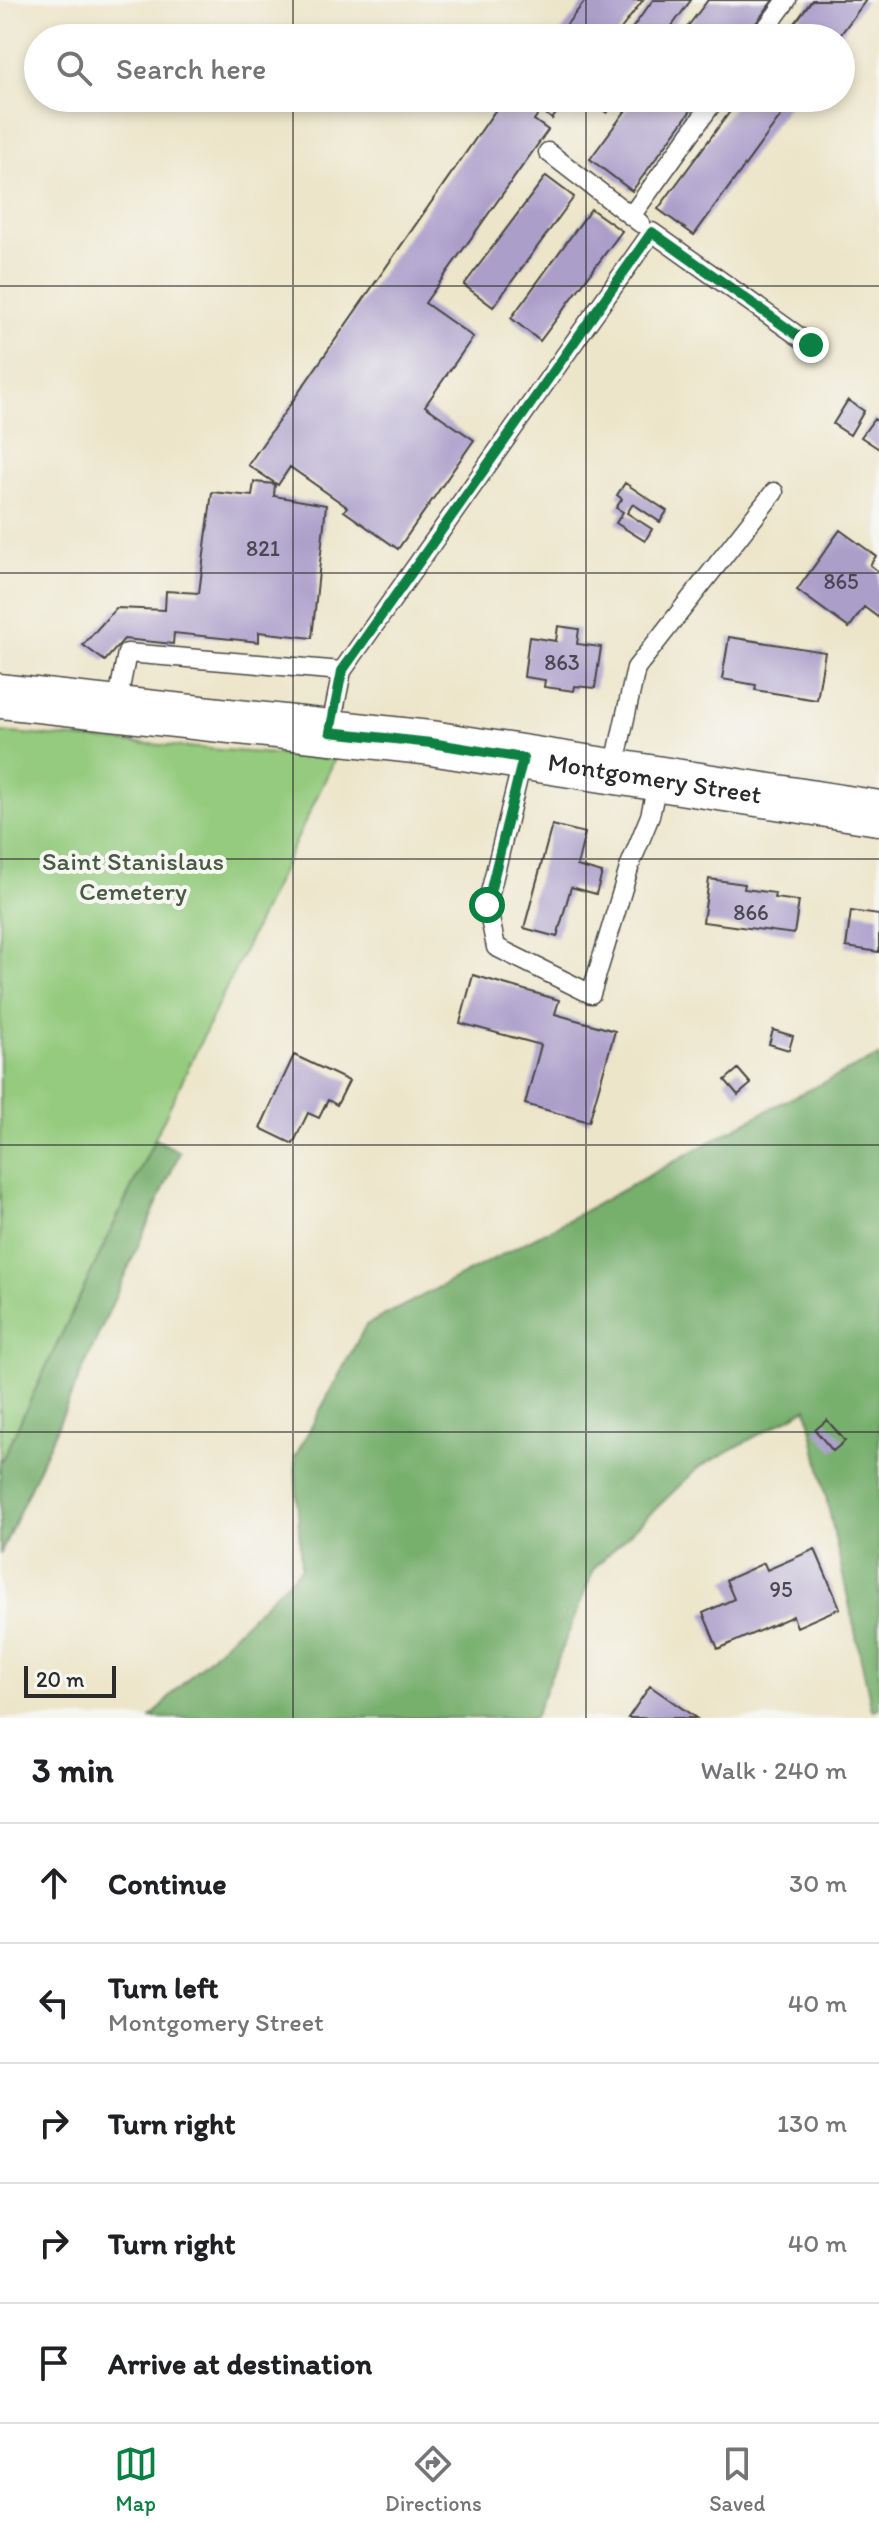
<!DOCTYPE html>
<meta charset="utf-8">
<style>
:root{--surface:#fff;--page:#f6f6f6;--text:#202124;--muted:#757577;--line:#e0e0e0;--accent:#0b8043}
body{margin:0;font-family:Itim,sans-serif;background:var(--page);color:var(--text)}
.scale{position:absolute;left:24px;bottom:20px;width:92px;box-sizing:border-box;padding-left:8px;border:4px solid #2b2b2b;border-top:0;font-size:22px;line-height:28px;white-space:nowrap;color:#2b2b2b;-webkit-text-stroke:6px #f6f6f2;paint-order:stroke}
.stop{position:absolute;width:24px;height:24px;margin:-18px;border:6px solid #0b8043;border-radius:50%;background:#fff}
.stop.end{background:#0b8043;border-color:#fff;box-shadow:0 2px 8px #0008}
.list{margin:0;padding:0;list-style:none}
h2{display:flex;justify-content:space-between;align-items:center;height:104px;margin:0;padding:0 32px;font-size:34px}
h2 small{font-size:26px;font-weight:400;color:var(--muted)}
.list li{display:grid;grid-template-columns:52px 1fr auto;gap:24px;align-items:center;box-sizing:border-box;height:120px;padding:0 32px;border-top:2px solid var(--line)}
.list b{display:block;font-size:30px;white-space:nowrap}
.list p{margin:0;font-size:26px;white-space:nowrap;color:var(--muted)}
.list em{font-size:26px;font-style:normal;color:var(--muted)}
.icon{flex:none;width:44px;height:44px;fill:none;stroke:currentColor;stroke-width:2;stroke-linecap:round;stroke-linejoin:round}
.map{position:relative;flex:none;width:879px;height:1718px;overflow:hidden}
.search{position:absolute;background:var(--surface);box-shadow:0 4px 12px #0003;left:24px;right:24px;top:24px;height:88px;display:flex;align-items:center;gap:20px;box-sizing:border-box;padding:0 28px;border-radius:44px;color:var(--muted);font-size:30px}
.sheet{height:704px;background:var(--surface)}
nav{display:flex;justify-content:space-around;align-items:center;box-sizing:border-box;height:112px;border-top:2px solid var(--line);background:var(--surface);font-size:22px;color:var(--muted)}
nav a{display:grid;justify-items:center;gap:4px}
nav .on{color:var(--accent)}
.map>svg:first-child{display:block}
.green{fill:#94cb7e;stroke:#607b54;stroke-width:2}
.forest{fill:#77af6d;stroke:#516d4c;stroke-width:2}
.building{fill:#ab9fca}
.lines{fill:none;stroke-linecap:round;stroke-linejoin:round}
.service-casing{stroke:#484743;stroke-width:21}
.secondary-casing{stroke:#484743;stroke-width:47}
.service{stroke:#fff;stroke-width:18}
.secondary{stroke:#fff;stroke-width:44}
.route{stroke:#0b8043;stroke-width:10}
.grid{fill:none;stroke:#2b2b2b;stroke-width:2;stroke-opacity:0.55}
.labels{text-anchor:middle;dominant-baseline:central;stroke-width:8;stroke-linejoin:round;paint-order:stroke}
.number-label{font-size:22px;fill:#4b4853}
.street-label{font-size:26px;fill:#2b2b2b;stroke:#f6f6f2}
.park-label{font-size:26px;fill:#4a5b44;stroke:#f6f6f2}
</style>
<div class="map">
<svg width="879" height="1718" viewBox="0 0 879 1718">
<rect width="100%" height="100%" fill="#f6f6f2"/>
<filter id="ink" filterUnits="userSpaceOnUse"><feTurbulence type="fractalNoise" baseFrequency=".0125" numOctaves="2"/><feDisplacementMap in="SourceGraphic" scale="16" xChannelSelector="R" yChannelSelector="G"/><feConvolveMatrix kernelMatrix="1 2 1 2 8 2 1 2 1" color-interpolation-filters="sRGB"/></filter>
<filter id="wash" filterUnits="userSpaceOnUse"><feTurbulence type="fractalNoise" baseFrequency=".006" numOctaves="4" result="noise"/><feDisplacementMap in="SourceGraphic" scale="32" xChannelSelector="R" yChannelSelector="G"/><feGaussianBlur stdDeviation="1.8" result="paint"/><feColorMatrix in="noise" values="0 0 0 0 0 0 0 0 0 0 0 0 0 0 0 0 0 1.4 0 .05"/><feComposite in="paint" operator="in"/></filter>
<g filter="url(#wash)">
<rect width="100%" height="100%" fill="#ede5c9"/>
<!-- green -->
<path class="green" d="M0,732L335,759L0,1464Z"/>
<!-- forest -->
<path class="forest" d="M879,1056V1709L872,1710L807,1408L698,1468L595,1567L534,1718H151L178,1688L301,1568L295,1457L366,1325L559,1225L777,1105Z
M155,1139L180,1152L0,1555V1464Z"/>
<g id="blocks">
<!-- building -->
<path class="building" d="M586,0H643L614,38H556Z
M653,0H691L663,38H625Z
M708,0H773L745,38H679Z
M812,0H866L838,38H784Z
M504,98L518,108L526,98H568L552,119L541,110L534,120L548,130L425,303L473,337L425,406L474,440L398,549L344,511L347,507L290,467L278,485L248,465Z
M587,98H618L607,113Z
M635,98H700L632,191L590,159Z
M740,98H794L694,235L658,209Z
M546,176L574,197L493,307L464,285Z
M591,209L622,231L540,341L511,318Z
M848,400L864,411L850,435L833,424Z
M874,419L879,422V449L861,437Z
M254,482L275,484L274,496L326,505L312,638L259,632V642L174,633L173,644L124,639L105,661L83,645L116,608L165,610L166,591L199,593L212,492L252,496Z
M625,483L667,511L660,522L633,504L627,513L652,529L645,541L616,523L623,512L616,508L622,499L617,495Z
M840,530L876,556L870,565L879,572V618L864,607L849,628L797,590Z
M558,626L579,629L577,644L601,647L595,688L575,686L574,691L544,687L545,680L524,677L529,637L556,641Z
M729,637L825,652L817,700L755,690L756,685L722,679Z
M552,825L585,833L577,866L602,873L596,894L571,887L557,937L524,928Z
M709,879L745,884L744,889L775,893L774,898L799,901L794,934L703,922Z
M851,911L879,915V952L846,947Z
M473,975L559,1000L555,1014L615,1031L589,1122L525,1104L541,1045L460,1023Z
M773,1030L793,1036L789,1050L769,1044Z
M294,1055L349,1081L337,1105L328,1100L319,1118L308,1113L293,1144L260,1128Z
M738,1069L751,1084L738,1095L725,1080Z
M827,1420L845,1441L833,1451L815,1430Z
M815,1549L840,1608L797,1627L793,1616L718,1649L703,1613L734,1599L726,1580L764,1563L767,1570Z
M650,1686L696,1718H628Z"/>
</g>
</g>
<g filter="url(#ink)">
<use href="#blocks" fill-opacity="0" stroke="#484743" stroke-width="2"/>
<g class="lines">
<defs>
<path id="service" d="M759,38L787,0
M548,152L640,223
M631,216L716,98
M342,671L652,232L811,345
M116,709L127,653L342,671L330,731
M523,758L487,905L496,947L591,994L630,865L650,816L658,780
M613,773L636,668L774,492"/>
<g id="secondary">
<path id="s1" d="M0,696L431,743L879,813"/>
</g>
</defs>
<!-- service casing -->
<use href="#service" class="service-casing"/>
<!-- secondary casing -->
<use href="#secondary" class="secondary-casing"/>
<!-- service -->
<use href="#service" class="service"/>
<!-- secondary -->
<use href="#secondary" class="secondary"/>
</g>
</g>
<g class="lines" filter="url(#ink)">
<!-- route -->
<path class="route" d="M487,905L523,758L431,743L330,732L342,671L652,232L811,345"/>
</g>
<!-- grid -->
<path class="grid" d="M293,0V38M586,0V38M293,98V1718M586,98V1718M0,286H879M0,573H879M0,859H879M0,1145H879M0,1432H879"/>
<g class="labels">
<!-- number labels -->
<g class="number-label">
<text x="263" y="548">821</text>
<text x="841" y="581">865</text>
<text x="562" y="662">863</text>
<text x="751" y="912">866</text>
<text x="781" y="1589">95</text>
</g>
<!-- street labels -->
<g class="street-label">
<text stroke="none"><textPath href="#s1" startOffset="660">Montgomery Street</textPath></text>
</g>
<!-- park labels -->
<g class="park-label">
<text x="133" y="861">Saint Stanislaus<tspan x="133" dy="30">Cemetery</tspan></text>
</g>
</g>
</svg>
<div class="scale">20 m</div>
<div class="stop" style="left:487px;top:905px"></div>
<div class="stop end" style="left:811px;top:345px"></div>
<div class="search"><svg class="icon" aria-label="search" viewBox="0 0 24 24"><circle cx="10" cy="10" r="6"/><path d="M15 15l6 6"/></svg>Search here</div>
</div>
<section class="sheet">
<h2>3 min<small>Walk · 240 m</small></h2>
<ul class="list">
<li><svg class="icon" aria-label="ahead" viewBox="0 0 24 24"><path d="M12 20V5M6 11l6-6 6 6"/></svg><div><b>Continue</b></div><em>30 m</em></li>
<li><svg class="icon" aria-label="left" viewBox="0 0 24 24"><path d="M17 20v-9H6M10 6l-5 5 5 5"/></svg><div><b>Turn left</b><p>Montgomery Street</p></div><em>40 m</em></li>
<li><svg class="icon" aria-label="right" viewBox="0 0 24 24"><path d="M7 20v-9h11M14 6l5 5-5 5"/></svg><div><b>Turn right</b></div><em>130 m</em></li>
<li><svg class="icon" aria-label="right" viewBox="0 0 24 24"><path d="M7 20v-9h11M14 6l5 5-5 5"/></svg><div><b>Turn right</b></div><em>40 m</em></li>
<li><svg class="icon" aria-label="arrive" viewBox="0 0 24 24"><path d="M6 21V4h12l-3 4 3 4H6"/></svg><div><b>Arrive at destination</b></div></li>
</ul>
</section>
<nav>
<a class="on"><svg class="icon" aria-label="map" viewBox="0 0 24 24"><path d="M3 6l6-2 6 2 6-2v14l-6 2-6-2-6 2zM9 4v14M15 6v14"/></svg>Map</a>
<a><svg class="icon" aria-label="directions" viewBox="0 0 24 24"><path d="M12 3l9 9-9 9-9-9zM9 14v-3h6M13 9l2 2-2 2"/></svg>Directions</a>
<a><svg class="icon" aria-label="saved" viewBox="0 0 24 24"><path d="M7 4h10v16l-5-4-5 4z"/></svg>Saved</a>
</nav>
